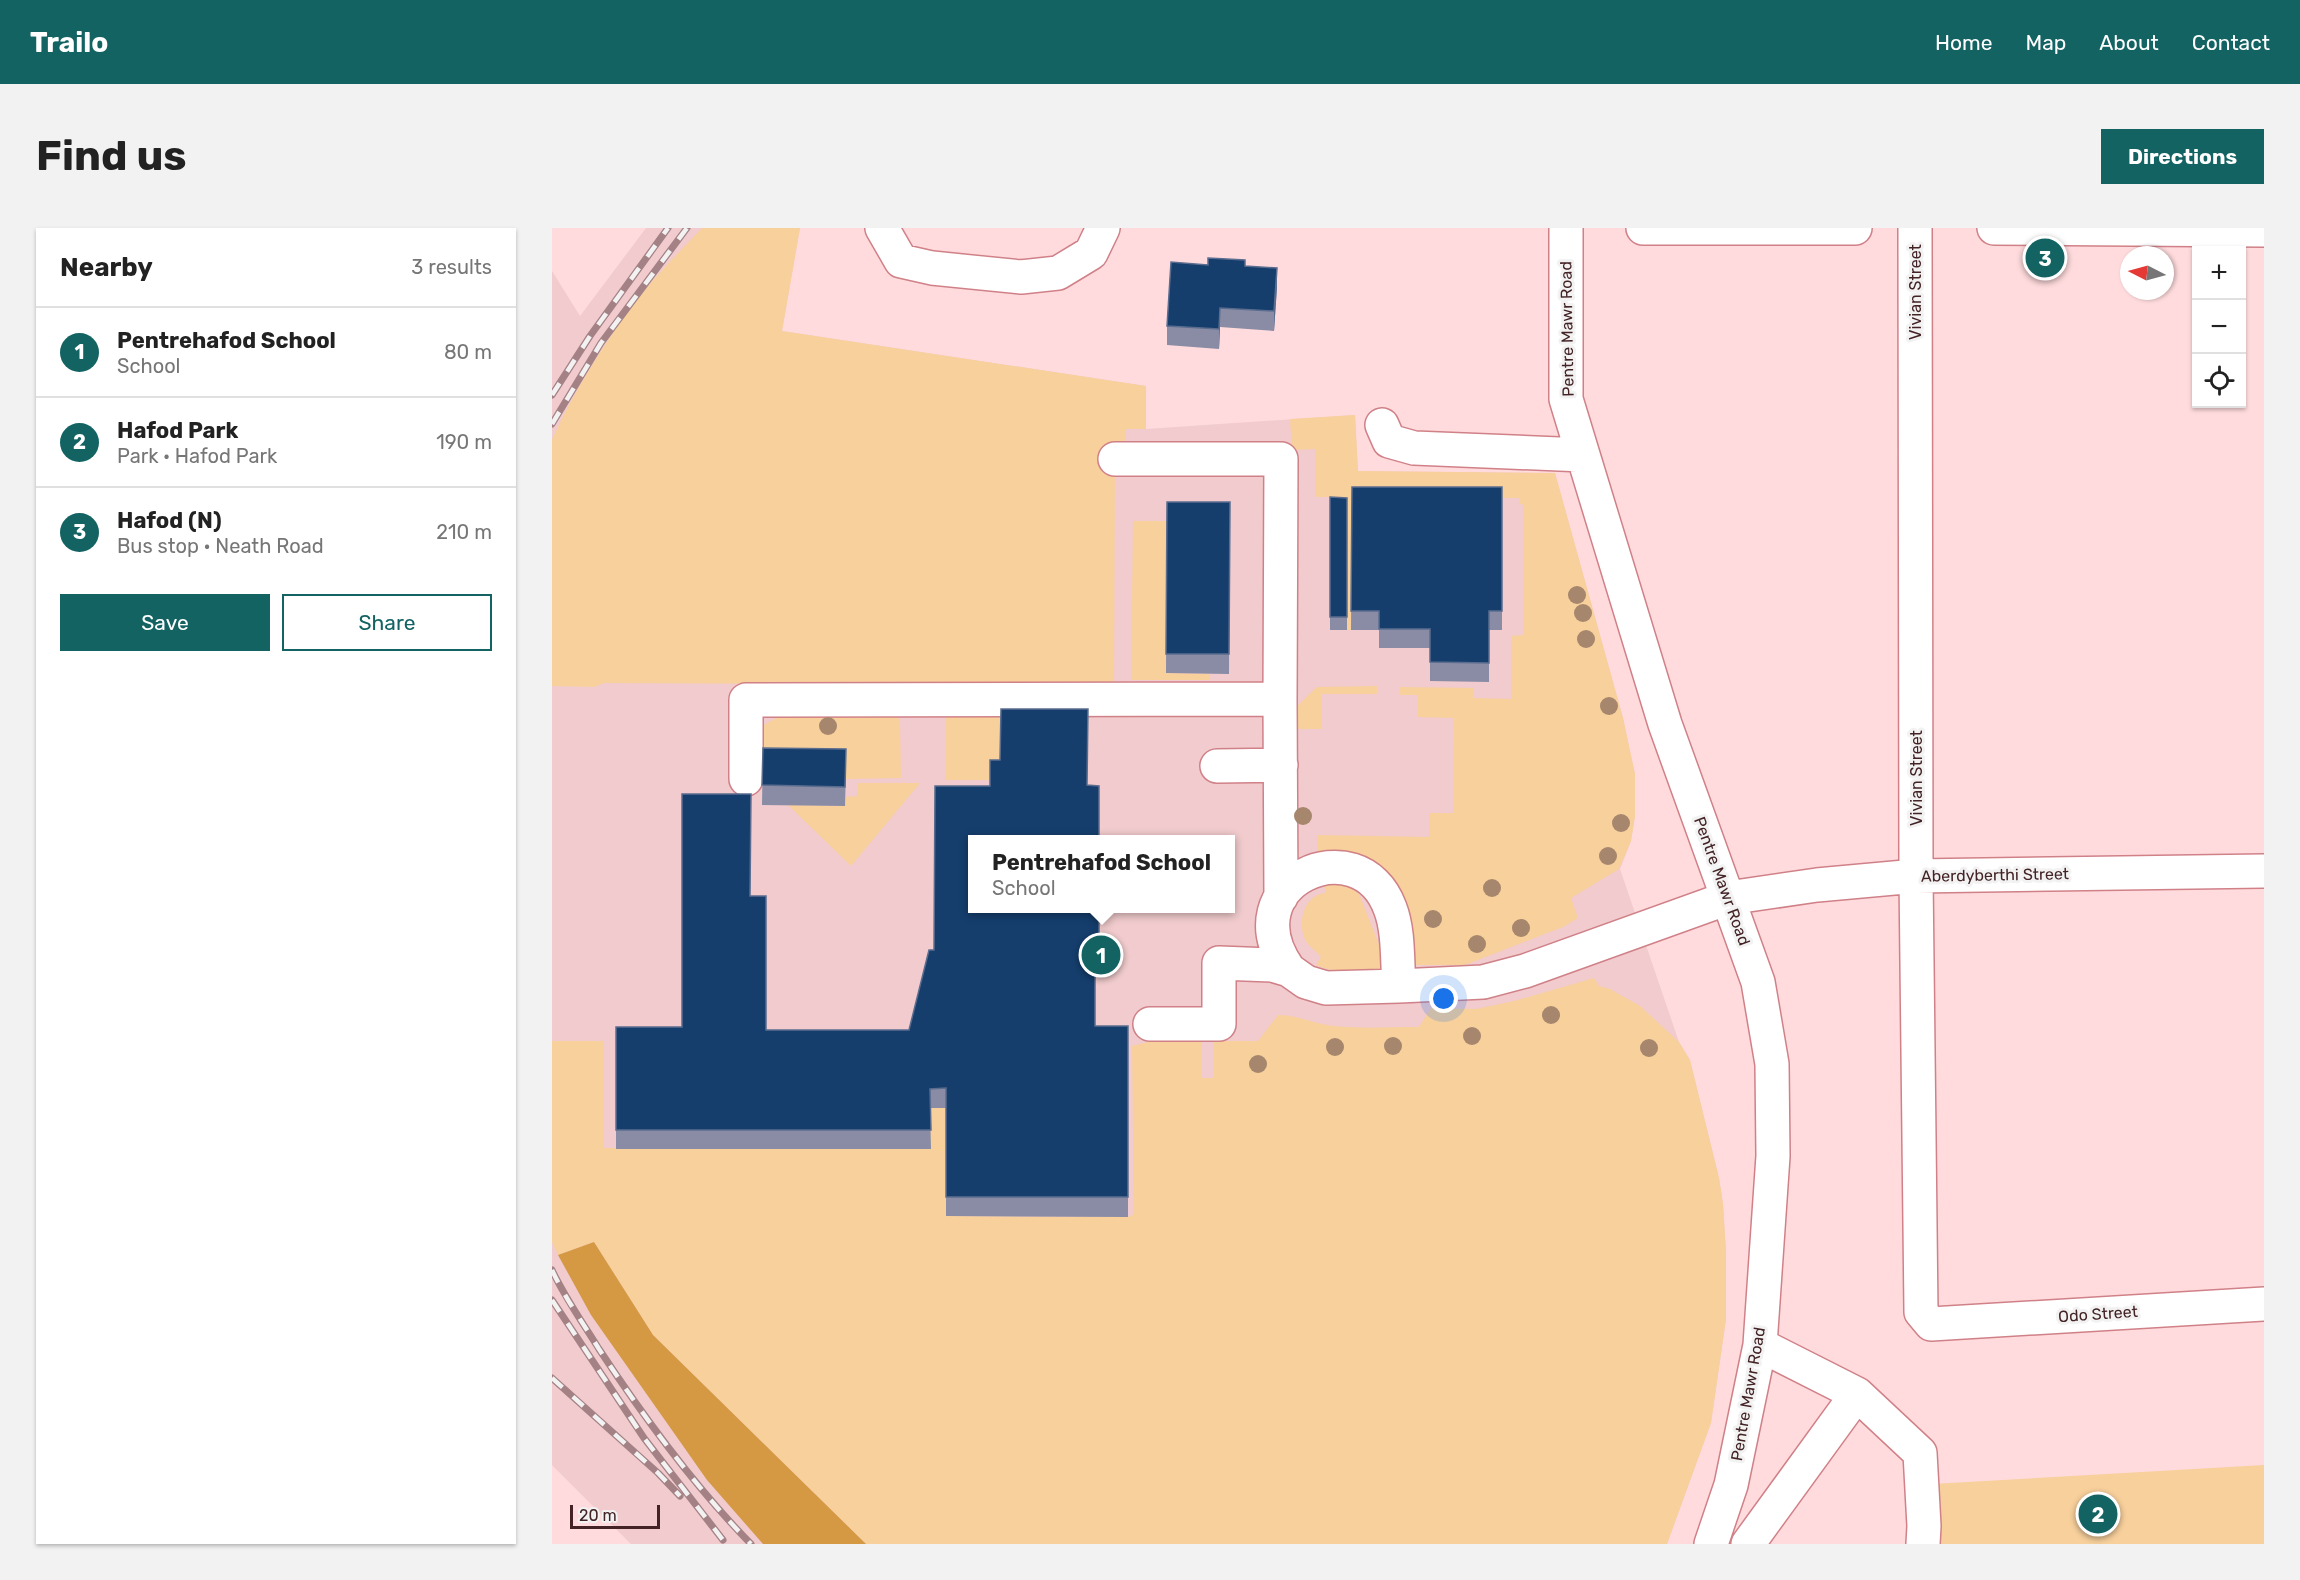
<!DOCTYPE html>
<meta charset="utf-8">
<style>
:root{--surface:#fff;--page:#f2f2f2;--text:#222;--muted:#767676;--line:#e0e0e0;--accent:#136363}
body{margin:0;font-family:Rubik,sans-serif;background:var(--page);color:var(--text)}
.controls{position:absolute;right:18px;top:18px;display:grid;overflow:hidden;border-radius:0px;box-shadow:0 2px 4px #0004}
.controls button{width:54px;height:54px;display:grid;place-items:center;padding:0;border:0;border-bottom:2px solid var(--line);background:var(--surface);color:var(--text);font:30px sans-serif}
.compass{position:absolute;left:1568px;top:18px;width:54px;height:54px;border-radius:50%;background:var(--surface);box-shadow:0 2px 4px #0004;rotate:276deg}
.scale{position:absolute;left:18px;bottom:15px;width:90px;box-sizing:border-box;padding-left:6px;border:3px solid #432326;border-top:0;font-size:16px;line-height:21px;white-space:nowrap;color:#432326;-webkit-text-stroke:4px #f2f2f2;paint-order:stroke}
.you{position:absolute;left:892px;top:771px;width:21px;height:21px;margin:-15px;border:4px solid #fff;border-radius:50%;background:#1a73e8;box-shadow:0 0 0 9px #1a73e833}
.badge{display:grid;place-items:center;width:39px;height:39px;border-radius:50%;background:var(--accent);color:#fff;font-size:20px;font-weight:700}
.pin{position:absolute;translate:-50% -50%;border:3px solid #fff;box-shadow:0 2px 6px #0006}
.popup{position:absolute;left:416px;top:607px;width:267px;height:78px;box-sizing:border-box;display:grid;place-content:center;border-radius:0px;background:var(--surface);filter:drop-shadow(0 2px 4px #0005);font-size:20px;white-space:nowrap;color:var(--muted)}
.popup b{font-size:22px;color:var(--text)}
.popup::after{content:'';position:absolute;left:50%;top:100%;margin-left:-12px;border:12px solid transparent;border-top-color:var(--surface)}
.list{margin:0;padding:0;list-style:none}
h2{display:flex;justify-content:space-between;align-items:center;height:78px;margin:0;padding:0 24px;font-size:26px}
h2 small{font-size:20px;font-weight:400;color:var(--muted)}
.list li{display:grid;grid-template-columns:39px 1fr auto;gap:18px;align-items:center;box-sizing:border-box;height:90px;padding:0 24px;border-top:2px solid var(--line)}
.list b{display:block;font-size:22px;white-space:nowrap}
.list p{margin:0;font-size:20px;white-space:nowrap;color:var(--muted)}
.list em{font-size:20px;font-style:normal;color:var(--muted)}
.actions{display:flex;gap:12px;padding:18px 24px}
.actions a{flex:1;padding:14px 0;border:2px solid var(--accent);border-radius:0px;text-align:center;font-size:21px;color:var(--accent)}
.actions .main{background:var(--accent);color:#fff}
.icon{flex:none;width:33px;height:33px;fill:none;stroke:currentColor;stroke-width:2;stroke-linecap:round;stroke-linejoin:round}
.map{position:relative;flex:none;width:1712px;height:1316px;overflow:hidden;border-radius:0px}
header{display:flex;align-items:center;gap:36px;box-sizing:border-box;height:84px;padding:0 30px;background:var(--accent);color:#fff}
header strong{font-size:28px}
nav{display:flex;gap:33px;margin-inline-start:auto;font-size:21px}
.intro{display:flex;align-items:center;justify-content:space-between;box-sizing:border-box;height:144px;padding:0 36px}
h1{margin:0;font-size:42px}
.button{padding:15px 27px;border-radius:0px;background:var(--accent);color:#fff;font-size:21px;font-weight:700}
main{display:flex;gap:36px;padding:0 36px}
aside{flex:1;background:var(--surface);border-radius:0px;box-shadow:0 2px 4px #0004}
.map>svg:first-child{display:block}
.built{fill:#f1cbcd;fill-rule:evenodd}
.green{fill:#f8d09c}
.forest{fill:#d49942}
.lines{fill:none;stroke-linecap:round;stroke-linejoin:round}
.minor-casing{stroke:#d08188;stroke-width:36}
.major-casing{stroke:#d08188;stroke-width:36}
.minor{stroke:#fff;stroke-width:33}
.major{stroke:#fff;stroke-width:33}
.rail-casing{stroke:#a38184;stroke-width:7}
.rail{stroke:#f2f2f2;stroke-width:4.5;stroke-dasharray:14;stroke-linecap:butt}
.tree{fill:#a6866d}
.wall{fill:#8a8ca5}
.shaded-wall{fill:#5b6d8f}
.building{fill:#153e6d;stroke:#5b6d8f;stroke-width:1.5}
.labels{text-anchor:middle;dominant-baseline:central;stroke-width:6;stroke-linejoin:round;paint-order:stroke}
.street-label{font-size:16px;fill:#432326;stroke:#f2f2f2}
</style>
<header>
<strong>Trailo</strong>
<nav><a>Home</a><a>Map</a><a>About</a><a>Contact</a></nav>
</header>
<div class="intro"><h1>Find us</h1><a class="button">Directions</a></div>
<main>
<aside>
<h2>Nearby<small>3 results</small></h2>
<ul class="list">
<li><span class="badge">1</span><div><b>Pentrehafod School</b><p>School</p></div><em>80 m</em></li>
<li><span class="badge">2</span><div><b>Hafod Park</b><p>Park · Hafod Park</p></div><em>190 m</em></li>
<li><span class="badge">3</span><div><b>Hafod (N)</b><p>Bus stop · Neath Road</p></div><em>210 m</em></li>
</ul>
<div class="actions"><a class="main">Save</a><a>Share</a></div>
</aside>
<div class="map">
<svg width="1712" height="1316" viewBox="0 0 1712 1316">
<rect width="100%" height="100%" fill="#ffdbdd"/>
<!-- built -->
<path class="built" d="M94,0H248L230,103L594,158V201L803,187L806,243L1003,245L1071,490L1083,546V588L1079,613L1068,641L1127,814L1138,832L1167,950L1171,976L1174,1024V1091L1159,1195L1115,1316H79L0,1237V43L28,88ZM420,612H678V680H420Z"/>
<!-- green -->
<path class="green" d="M150,0H248L230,103L594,158V201H574L573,221H563L562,457L52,455L42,459L0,458V212C23,160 65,94 103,50C118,33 134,17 150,0Z
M803,187L806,243L1003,245L1071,490L1083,546V588L1079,613L1067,641L1019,670L1026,690L1011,699L913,737H852L793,626H765L766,607L877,609L878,585H901L902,490L866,489V467H848V459L921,460L922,470L959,471V408L971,407L972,277L968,276L967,270H888L800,266L799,402H795V283L778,282V269H764L763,221L740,222L738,191Z
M581,293H615L614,445L657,446V452H579Z
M825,458V466H770L769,501H741V482L765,459Z
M339,484L346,488L348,495L349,550L294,551V541L211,539L212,497L231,486Z
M396,485H519L448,552H393V489Z
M305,555H368L299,638L236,577L293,578L294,569L305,568Z
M771,654L796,657L807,666L830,724V738L828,741C806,744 784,746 764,737L769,729C765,724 759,720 755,715C744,698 751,666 774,665Z
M1042,750L1047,758L1058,761L1088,778L1127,814L1138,832L1167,950L1171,976L1174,1024V1091L1159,1195L1115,1316H314L101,1107L42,1014L6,1027L0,1014V813H52V920L378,921V880H394V988L576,989L582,986L580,818L596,814H649L650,850H662L661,813H706L726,787C745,787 762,796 782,798C810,801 839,799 867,799L879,780L924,781L962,773Z
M1712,1237V1316H1379L1380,1256Z"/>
<!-- forest -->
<path class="forest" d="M42,1014L101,1107L314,1316H211L155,1252L39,1087L6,1027Z"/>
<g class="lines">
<defs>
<path id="minor" d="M330,0L349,33L380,40L469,49L506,45L539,25L551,0
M1014,0V171L1113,496L1206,754L1220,836L1221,928L1208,1117L1179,1257L1159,1316
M1363,0L1364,648L1369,1084L1379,1096L1712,1076
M830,197L837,213L862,220L1031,227
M563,231H729L728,471
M665,538L729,537
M194,551V472L728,471L729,669
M847,758L931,754L973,743L1176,670L1265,657L1364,648L1712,643
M598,796H667V735L720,737L737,742L754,754L774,760L847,758C845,733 847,703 838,680C807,596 675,655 737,742
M1208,1117L1305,1166L1368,1225L1372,1298L1371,1316
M1196,1316L1305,1166"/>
<path id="major" d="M1091,0H1303
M1442,0L1712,2"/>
</defs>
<!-- minor casing -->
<use href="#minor" class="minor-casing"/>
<!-- major casing -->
<use href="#major" class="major-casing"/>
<!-- minor -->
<use href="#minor" class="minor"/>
<!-- major -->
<use href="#major" class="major"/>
<defs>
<path id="rail" d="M0,167L38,108L116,0
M0,196L49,115L135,0
M0,1042C13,1070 31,1095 47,1121C91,1188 143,1259 199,1316
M0,1072L92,1210L171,1312
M0,1150L106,1245L128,1268"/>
</defs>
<!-- rail casing -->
<use href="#rail" class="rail-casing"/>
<!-- rail -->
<use href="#rail" class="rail"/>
</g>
<!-- trees -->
<g class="tree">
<circle cx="1025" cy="367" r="9"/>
<circle cx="1031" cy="385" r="9"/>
<circle cx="1034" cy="411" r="9"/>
<circle cx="1057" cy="478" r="9"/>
<circle cx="276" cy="498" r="9"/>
<circle cx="751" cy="588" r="9"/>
<circle cx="1069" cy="595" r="9"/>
<circle cx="1056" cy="628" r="9"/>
<circle cx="940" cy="660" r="9"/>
<circle cx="881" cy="691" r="9"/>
<circle cx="969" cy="700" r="9"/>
<circle cx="925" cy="716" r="9"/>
<circle cx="999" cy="787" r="9"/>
<circle cx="920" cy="808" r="9"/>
<circle cx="841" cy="818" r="9"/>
<circle cx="783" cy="819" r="9"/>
<circle cx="1097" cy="820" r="9"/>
<circle cx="706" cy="836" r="9"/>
</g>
<!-- wall -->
<path class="wall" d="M693,38L725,59L722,103L668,99L667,121L615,117V98Z
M800,259H950V402H937V454L878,453V420H827V402H799Z
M778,269L795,270V402H778Z
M615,274H678L677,446L614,445Z
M211,520L294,541L293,578L210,577Z
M448,532L535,557L547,681V744L543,743V798H576V989L394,988V880H378L379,921H64V799H130L198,668L214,802H357L382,722L438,558Z"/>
<!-- shaded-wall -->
<path class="shaded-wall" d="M725,40V59L722,103V83Z
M668,80V99L667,121V101Z"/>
<!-- building -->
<path class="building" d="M656,30L693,32V38L725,40L722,83L668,80L667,101L615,98L619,34L656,37Z
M800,259H950V383H937V435L878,434V401H827V383H799Z
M778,269L795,270V389H778Z
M615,274H678L677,426H614Z
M449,481H536L535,557L547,558V612H420V681H547V724H543V798H576V969H394V860L378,861L379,902H64V799H130V566H199L198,668H214V802H357L377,722H382L383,558H438V532H448Z
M211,520L294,521L293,559L210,557Z"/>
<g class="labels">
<!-- street labels -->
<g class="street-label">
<text transform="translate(1363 64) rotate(-90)">Vivian Street</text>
<text transform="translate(1015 101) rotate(-91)">Pentre Mawr Road</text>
<text transform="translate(1364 550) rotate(-90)">Vivian Street</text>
<text transform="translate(1443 647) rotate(-1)">Aberdyberthi Street</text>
<text transform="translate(1170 653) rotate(70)">Pentre Mawr Road</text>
<text transform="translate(1546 1086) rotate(-4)">Odo Street</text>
<text transform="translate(1196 1166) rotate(-80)">Pentre Mawr Road</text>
</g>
</g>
</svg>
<div class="controls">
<button>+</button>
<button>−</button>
<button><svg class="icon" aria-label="locate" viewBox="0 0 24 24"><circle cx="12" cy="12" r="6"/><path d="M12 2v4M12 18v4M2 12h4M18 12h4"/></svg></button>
</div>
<svg class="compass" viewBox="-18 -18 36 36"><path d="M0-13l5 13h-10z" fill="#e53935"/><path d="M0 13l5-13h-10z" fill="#767676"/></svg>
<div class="scale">20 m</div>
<div class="you"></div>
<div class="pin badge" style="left:549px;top:727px">1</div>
<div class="popup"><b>Pentrehafod School</b>School</div>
<div class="pin badge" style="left:1546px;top:1286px">2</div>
<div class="pin badge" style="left:1493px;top:30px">3</div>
</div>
</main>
